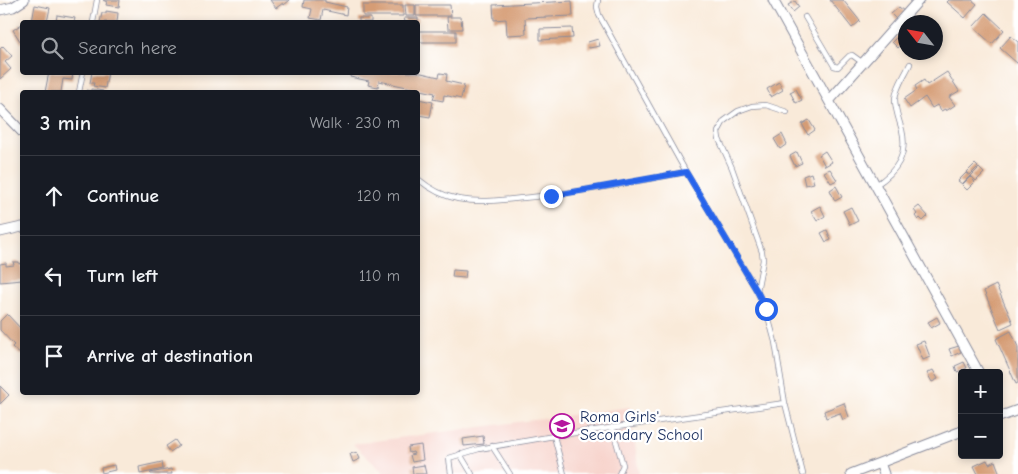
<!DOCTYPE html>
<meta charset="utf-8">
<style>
:root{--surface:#171b24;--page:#242831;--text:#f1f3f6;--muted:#9ea1a6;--line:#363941}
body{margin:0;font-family:"Comic Neue",sans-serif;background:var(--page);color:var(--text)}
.controls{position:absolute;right:15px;bottom:15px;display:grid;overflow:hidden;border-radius:5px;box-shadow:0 2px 8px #0003}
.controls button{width:45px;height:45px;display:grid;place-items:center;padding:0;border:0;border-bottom:1px solid var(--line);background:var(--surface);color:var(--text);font:25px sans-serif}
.compass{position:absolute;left:898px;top:15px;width:45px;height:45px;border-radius:50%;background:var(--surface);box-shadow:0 2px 8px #0003;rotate:301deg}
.stop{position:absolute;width:15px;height:15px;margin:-11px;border:4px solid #2563eb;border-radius:50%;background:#fff}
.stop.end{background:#2563eb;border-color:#fff;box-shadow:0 1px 5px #0008}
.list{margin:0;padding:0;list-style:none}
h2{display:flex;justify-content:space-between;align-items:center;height:65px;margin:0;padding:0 20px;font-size:21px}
h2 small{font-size:16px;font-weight:400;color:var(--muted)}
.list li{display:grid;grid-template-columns:32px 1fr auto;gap:15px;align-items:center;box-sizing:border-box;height:80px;padding:0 20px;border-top:1px solid var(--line)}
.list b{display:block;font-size:19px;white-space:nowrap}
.list em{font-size:16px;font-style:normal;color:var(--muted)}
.icon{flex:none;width:28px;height:28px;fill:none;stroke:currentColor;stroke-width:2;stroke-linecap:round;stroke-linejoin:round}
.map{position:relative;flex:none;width:1018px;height:474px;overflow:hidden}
.search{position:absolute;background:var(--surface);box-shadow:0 2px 8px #0003;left:20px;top:20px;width:400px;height:55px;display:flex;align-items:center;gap:12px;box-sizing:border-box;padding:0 18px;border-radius:5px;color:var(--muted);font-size:19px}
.panel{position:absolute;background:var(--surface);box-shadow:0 2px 8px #0003;left:20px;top:90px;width:400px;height:305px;border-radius:5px}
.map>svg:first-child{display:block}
.built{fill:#f7d1c9}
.building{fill:#d59c74}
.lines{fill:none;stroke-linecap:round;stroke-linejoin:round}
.service-casing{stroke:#8a8c9c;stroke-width:6}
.minor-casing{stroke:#8a8c9c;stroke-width:11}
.service{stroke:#fff;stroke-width:4.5}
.minor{stroke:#fff;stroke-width:9}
.route{stroke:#2563eb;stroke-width:6}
.labels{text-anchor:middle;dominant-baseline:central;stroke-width:4.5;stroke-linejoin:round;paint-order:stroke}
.poi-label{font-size:16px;fill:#1b2f5e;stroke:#fff;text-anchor:start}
</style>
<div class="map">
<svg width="1018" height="474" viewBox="0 0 1018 474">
<rect width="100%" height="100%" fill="#fff"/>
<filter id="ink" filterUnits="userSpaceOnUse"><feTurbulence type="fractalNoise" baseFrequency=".02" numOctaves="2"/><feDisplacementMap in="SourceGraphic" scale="10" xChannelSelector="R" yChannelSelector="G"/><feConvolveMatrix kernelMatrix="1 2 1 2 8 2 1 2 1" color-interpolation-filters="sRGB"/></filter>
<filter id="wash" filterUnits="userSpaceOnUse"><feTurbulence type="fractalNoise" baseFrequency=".0096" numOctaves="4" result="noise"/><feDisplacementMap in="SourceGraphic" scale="20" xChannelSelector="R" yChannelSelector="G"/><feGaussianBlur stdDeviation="1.12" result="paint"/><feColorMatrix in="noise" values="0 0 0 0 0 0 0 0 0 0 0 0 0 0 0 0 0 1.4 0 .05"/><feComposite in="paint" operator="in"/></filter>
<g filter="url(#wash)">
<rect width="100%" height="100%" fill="#f9ead9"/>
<!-- built -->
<path class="built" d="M630,407L639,474H385L353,444Z"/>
<g id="blocks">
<!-- building -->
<path class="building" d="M103,0H120L119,7L106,5L107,2Z
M270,0H290L284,5L283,3L276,8Z
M304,0H325V2L347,7L346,15L323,10L321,20L310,18L312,9L303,7Z
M830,0H843L860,21L852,28Z
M949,0H972L977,4L965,18L947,2Z
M572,1L573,16L525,18L526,34L507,35L506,19L494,20L493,5Z
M795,1L799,7L793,12L788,5Z
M35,5L50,8L47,22H32Z
M363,5H403V16H363Z
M405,5H415V16H406Z
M416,5H450L451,16H416Z
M899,7L905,12L897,20L891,14Z
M106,11L118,13L117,22H100L102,13H106Z
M986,13L1004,30L992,44L973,27Z
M57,15L75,18L74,22H56Z
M447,17H461L462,29H448Z
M359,18H371V22H359Z
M404,18H418V22H405Z
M22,24V44L13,30Z
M572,28L573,38L540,40V29Z
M418,31H456V42H418Z
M900,34L906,40L898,48L892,42Z
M1011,36L1018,42V64L1000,48Z
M598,39L600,46L589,48L588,42Z
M3,46L12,56L5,62L11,69L0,79V49Z
M49,72H73L72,80L63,79L61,92H45Z
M92,72H108L105,88L93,86L94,83H90Z
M351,72H417L439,77L440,73L447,74L446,81L464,85L461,99L444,95L443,101L433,99L435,93L379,81L378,87L368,85L369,81L350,77Z
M947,72L959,91L949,97L955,105L946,111L945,109L941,111L937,105L932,108L925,97L910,108L904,99L917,90L915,86L924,80L927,85Z
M779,82L783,90L771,97L767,89Z
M91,89L103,91V92H86L87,90L91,91Z
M796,89L802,100L796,103L790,92Z
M418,99L433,102L430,117L418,115Z
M809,120L815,130L808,135L802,124Z
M782,134L787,144L780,149L774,139Z
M825,151L832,162L825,166L819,155Z
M797,152L802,163L795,166L790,156Z
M975,164L978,167L970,175L967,172Z
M979,168L984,173L976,181L971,176Z
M830,169L837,180L831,183L824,172Z
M811,173L814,183L805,185L803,176Z
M966,173L970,176L962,184L958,181Z
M970,177L975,182L967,190L962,185Z
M836,186L842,197L835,201L830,190Z
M820,206L825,216L817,221L811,211Z
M919,206L928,216L923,221L920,218L918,220L915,216L917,214L914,210Z
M851,207L858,221L850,225L843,211Z
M827,230L831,240L826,242L821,233Z
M13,262H19V264L22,263V280L0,282V264L6,263V266L14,265Z
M453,270L466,271L465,278L452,277Z
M996,285L1013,323L1000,329L984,291Z
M7,314L22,330V354L21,355L12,347L14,345L0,330V321Z
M937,317L940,323L931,328L928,322Z
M1011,331L1018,347V383L1016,384L996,339Z
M924,341L930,357L923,360L916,344Z
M959,346L961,352L952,356L949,349Z
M964,362L967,368L957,372L955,366Z
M933,370L938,379L932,382L927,373Z
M0,386L9,395L0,404Z
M844,403L849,417L843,420L840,413L826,418L824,411Z
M483,436L484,444L464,446L463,439Z
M175,440L179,446L170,452L166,446Z
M421,445L423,460L412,462L410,455L414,454L413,452L409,453L408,447Z
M357,452L360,459L353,462L350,454Z
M987,460L989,464L995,461L1000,474H978L974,466Z
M162,462L163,469L140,474L139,467Z
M114,465L115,470L102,473L101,468Z
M424,465L426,474H413L412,467Z
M171,469L172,474H151L150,473Z"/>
</g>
</g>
<g filter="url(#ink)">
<use href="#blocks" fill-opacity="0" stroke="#8a8c9c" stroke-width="1"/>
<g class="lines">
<defs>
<path id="service" d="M598,0L597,7L599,15L686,172L757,291L766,309L775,342L785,403L803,474
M805,17L834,66L838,67L849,56L852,55L863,63
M93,22L97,0
M79,92L83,72
M418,179C430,189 443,196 458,199C480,203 502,200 523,198C578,193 632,182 686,172
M876,185C897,171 908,155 902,130C899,120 895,110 895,99C896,87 905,75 910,64
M757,291L763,260L762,252L732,168L719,139L718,132L724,121L738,111L752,106L766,105L787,112
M612,427L623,465L619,474
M554,436L564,474
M492,446L510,474
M460,454L472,474
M451,474L449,458L479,449L554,436L785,403"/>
<path id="minor" d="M773,0L829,101
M919,0L829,101L979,373
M0,10L13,7L24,0
M0,109L22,132
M0,232L22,227
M999,417L1018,410
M880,463L884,474
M851,474L962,431"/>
</defs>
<!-- service casing -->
<use href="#service" class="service-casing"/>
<!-- minor casing -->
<use href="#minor" class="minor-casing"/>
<!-- service -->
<use href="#service" class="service"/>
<!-- minor -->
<use href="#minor" class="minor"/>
</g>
</g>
<g class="lines" filter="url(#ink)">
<!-- route -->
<path class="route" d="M551,196L686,172L757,291L766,309"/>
</g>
<!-- icons -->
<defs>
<symbol id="school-ring" viewBox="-11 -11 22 22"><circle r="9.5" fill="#fff" stroke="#b5179e" stroke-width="1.5"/><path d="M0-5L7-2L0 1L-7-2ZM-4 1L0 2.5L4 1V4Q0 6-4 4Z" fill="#b5179e"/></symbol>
</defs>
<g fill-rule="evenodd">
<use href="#school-ring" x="548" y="412" width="28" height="28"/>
</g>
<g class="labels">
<!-- poi labels -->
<g class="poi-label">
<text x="580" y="417">Roma Girls'<tspan x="580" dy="18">Secondary School</tspan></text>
</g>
</g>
</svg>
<div class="controls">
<button>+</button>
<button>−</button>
</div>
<svg class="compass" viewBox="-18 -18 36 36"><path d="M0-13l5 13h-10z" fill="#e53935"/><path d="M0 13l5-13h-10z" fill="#9ea1a6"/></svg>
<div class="stop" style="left:766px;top:309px"></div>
<div class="stop end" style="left:551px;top:196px"></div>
<div class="search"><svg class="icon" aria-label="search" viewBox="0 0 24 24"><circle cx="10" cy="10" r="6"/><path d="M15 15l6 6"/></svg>Search here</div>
<section class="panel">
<h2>3 min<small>Walk · 230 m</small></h2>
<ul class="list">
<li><svg class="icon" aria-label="ahead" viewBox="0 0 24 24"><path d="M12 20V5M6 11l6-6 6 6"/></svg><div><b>Continue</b></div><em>120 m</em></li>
<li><svg class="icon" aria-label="left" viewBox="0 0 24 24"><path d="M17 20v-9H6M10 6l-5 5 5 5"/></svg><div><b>Turn left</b></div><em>110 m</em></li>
<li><svg class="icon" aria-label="arrive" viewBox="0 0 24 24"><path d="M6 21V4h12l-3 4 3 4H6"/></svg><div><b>Arrive at destination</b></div></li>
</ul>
</section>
</div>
